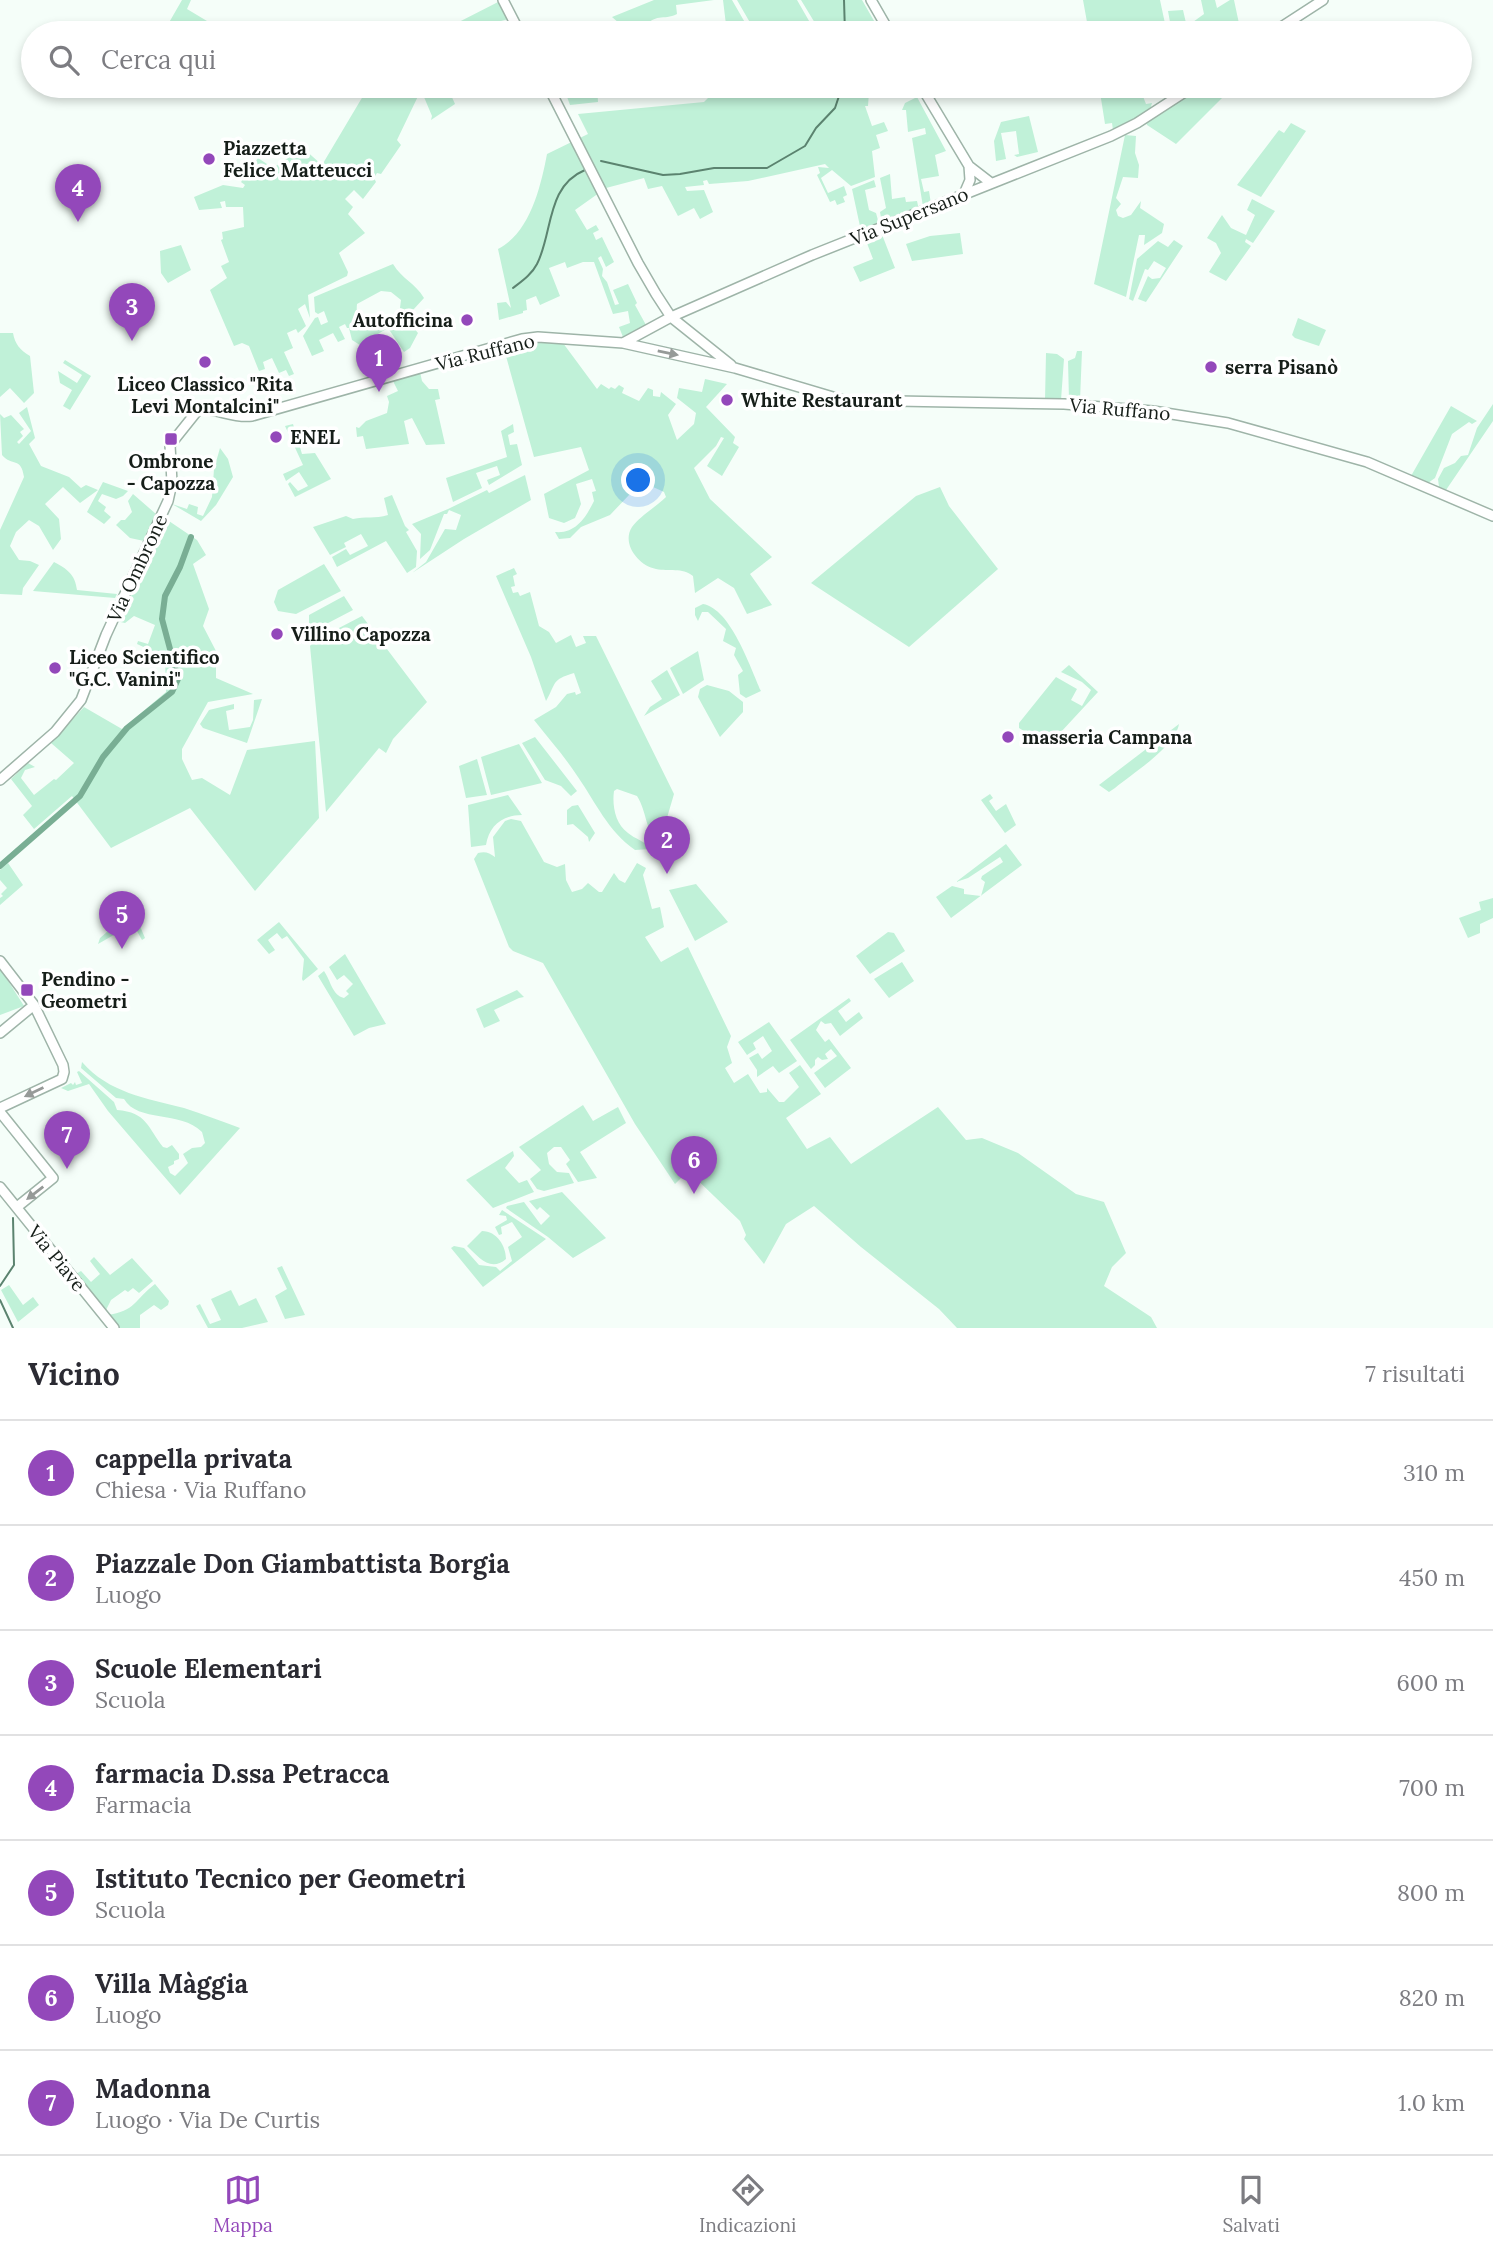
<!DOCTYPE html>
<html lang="it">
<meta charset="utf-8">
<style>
:root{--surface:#fff;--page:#f7f7f7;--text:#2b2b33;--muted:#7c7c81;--line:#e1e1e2;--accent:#9348ba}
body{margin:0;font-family:Lora,serif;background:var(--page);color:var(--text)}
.you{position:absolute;left:639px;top:481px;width:24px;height:24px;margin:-18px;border:5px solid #fff;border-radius:50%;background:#1a73e8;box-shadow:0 0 0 10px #1a73e833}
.badge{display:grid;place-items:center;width:46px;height:46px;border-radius:50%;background:var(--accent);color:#fff;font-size:23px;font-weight:700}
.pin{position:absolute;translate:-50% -58px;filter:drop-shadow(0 2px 4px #0008)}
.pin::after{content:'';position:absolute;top:37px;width:24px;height:21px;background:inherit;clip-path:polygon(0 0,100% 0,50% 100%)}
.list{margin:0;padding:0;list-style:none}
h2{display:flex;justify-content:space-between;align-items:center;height:91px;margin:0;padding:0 28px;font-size:30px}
h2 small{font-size:23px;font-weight:400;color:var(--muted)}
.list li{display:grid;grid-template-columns:46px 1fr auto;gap:21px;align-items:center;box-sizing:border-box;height:105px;padding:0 28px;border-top:2px solid var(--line)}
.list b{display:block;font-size:26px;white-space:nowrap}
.list p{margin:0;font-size:23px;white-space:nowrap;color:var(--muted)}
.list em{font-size:23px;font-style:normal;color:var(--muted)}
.icon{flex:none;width:38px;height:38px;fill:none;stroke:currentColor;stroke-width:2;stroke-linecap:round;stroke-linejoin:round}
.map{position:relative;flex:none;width:1493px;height:1328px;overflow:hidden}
.search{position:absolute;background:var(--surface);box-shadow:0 4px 10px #0003;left:21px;right:21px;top:21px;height:77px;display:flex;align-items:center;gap:18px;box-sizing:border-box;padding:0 24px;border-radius:38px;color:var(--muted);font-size:26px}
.sheet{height:826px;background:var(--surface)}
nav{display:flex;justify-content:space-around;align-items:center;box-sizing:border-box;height:98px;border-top:2px solid var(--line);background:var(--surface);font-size:19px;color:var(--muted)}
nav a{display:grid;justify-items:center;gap:4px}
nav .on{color:var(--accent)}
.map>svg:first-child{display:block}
.green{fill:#c0f1d8}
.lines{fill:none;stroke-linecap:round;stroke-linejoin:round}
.stream{stroke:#5b836f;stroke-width:2}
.canal{stroke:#79ae94;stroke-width:6}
.minor-casing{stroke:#9eb4a8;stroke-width:12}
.minor{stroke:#fff;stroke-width:9}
.oneway{fill:#969a98}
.poi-dot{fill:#9348ba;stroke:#fff;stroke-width:2.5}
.labels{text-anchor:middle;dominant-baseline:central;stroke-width:7;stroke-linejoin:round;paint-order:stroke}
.poi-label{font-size:19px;font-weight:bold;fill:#161e19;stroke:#fff;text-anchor:start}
.street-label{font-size:19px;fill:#161e19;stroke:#fff}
</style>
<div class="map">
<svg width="1493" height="1328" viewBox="0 0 1493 1328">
<rect width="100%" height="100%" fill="#f5fef9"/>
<!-- green -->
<path class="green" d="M182,0H191L187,9L217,27L213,33H163Z
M654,0H714L676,5L677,14C663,21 655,12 643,29L627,30L612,17Z
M723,0H732L751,33H727Z
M737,0H797L816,33H756Z
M801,0H862L881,33H821Z
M1083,0H1160L1167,33H1089Z
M1201,0H1215L1217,8L1230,0H1234L1241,33H1172L1168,11L1183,10L1186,23L1193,22L1204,14Z
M500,1L509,19L501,21L483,33H458L453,25Z
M369,86H447L455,104L431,120L432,116L421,90L397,140L401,145L381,174L377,173L374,178L376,182L363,199L354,190L345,199L353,207L348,214L365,233L339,253L348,272L347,276L308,295L310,318L305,304L298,309L306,326L298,333L296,329L287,333L293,348L284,352L294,374L289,376L286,370L279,373L272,358L263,362L265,369L259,371L249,346L242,343L234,346L210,290L227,278L221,266L229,262L221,240L223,239L222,232L244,227L243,207H226L225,201L220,202L222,208L199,210L194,197L223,185L243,188L245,185L241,182L258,158L273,168L303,148L322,165Z
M563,86H597L598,102L570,105Z
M720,86H863L869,92L868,106H865L872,126L884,122L888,131L876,135L880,148L872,151L875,177L851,186L832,170L821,178L828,193L844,186L847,195L843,197L845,202L837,205L835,200L830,202L817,175L820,173L818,167L829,168L825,164L748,181L709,184L707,180L703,181L704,185L685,187L687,191L704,190L713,212L700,219L694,208L678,216L662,186L648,189L644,178L606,188L575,210L587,230L596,225L599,230L593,233L596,240L602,237L614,262L606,267L601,256L598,258L603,269L602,276L607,282L615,305L619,304L613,290L628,284L637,303L635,305L646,325L623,337L619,327L630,323L628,311L613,314L594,262H583L567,268L565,262L549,268L560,296L540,305L536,296L526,300L527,310L523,311V313L499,320L497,303L506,302L511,308L498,249C530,233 541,186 547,154L588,134L578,114L704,102Z
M1099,86H1139L1146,104L1152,103L1150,110L1113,130L1112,123L1105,124Z
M1201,86H1226L1231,89L1176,144L1147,125L1146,122Z
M917,97L946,151L935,155L939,176L921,179L924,192L929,191L931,204L923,207L912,138L926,134L925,128L908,132L906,110H902L905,103Z
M1029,116L1038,152L1017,157L1014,155L1019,154L1016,131L1001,133L1006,159L996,161L994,141L1001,122Z
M1291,123L1306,131L1261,197L1237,185L1279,130L1284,133Z
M1125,135L1136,136L1135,153L1139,165L1138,178L1123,177L1116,198L1121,204L1116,210L1118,216L1123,218L1131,215L1141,201L1140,208L1164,224L1162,233L1144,245L1145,235H1139L1126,297L1094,284Z
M890,174L892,199L905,197L906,202L917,201L919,210L882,223L880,212L886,208L880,178Z
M874,180L876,187L865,190L869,210L876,213L879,224L861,231L852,189Z
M1252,199L1275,211L1253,243L1246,239L1245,242L1251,246L1226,281L1209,272L1221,253L1216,243L1207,238L1222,215L1231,228L1246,235L1255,215L1247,210Z
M881,232L895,268L860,282L853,267L873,259L865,238Z
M960,233L963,254L912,261L906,244L930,236Z
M1174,240L1183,246L1146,302L1138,299L1148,276L1152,279L1160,278L1166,268L1154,261L1148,270L1145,269L1133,301L1129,299L1137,259L1158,241L1168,247Z
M181,245L191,270L168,283L161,273L160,251Z
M393,264C402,279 415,283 424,298L413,310L427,327L426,330L411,313L400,308L401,300L391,292L381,291L357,304C355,322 365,323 378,323C389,322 379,324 390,325C396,326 401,322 406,319L418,333L410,348L404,352L388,328L366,341L368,344L363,347L352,340L349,328H347L345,324L339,327L345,339L338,342L333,333L319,340L324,351L312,356L303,336L315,318L318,317L321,325L328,322L324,311L318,314L315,312L314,297Z
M1298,318L1326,330L1319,346L1295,338L1292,335Z
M0,333H13C15,344 20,350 30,356L34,393L24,403L10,388L0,397Z
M528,341L563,343L597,389L601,384L609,389L611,387L615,389L619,385L624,388L622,393L639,401L648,388L653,390V396L660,397L661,392L676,404L668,415L677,440L694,424L696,413L677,398L679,388L702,392L705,379L727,384L706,407L735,437L733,443L739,447L722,476L707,466L724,438L721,437L716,446L694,468L710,499L772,557L750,574L772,605L747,614L734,588L718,578L695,593L693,576C682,567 669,572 656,569C639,566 621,544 632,527C640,516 656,507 666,497L664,492L653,487L642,494H630L610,515L581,527L570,538L559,539L555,532C576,534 586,517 594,501L592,492L596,491L592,479L576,484L581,504L575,518L564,523L549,518L544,494L589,470L581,447L534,457L504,349Z
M1077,351H1082L1080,400H1069L1068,361L1075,358Z
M1046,353L1057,354L1064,359L1061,400H1045Z
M65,360L91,376L70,410L63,406L72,390L60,383L58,371L77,383L82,375L63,363Z
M420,372L422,381L429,389H438L440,399L435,400L445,444L426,445L412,418L404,421L409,444L366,449L363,436L357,437L356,427L359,428L366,421L387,413L389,402L387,396L398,391L392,379Z
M1493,404V421L1446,490L1439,487L1438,479L1444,468L1455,463L1461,456L1468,455L1477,428Z
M1451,406L1477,421L1472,424L1469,422L1452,434L1435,478L1428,483L1411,476Z
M27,407L35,438L29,444L41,466L69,477L81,488L86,485L98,490L80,503L63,487L45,504L59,519L61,539L53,550L39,526L29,520L16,532L10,546L19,560L30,561L39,565L23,588L22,595L0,594V530L24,477C21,456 12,467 2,455L0,414L4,418L11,415L24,429L20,432L23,436L17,442L19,444L31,431L19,413Z
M293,424L302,454L315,453L331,479L295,497L288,484L290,482L298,491L308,486L299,472L286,481L283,474L303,465L285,426Z
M513,424L514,432L508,435L510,445L517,444L522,465L489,485L487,480L500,475L497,466L476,473L482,488L453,502L446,478L507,457L501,431Z
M220,448L228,459L233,477L216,505L201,521L172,504L187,509L189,504L198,507L197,514L203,516L212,497L214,469Z
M525,475L531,500L464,539L412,573L426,562L445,529L456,530L461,515L449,510L447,514H444L430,550L420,559L421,534L412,524L448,509L487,490L489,493Z
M103,482L128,491L123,496L116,499L102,494L98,501L106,507L104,511L111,517L104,524L87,512Z
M940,487L949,506L998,569L909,647L811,583L916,496Z
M133,494L156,514L144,541L130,538L116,525L121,520H125L132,512L128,501Z
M392,495L405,526L409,530L406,532L417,551L416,567L407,573L386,541L337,567L332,557L346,549L350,555L368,546L361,534L344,543L346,547L330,555L313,527L346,516L353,519C365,516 375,519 388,515L384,498Z
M166,519L197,540L206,555L193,564L209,609L203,626L216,651V678L253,694L208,702L182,749V759L192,780L202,778L230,795L247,750L315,741L319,818L255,891L190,808L111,848L72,796L34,829L23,815L32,806L11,779L28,763L35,767L25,770L21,778L34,795L54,779L56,780L74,763L51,743L84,707L122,729L166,692L165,657L137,644L138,641L148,644L155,625L134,616L125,623L116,621Z
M54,562C67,569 75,574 77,590L117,594L115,598L33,591Z
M324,564L341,591L296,614L278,611L274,602L278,590Z
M514,568L517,574L513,576L515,586L511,587L513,593L518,592L520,596L530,592L539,626L549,632L556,643L571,635L576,647L586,643L583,636H596L674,794L659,845C645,830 647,812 637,796L617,789L614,791C612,805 615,824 628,833C635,839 645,841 651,849L635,850C608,831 596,803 578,777C565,757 549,739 534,720L556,707L567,694L575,692L576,695L581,693L574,673C551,680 557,682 546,701L531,657L496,576Z
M344,596L353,610L309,633V615Z
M703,604C731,609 750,667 761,691L746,698L740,694L738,675L743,671L734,655L736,648L723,641L726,629L708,612H702L698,621L695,615V608Z
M362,616L427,702L393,739L386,753L379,748L326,812L310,646L314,641Z
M698,651L704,680L683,694L670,668Z
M1069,665L1098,692L1048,746L1019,728V723L1056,677L1077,689L1071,700L1082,706L1091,690L1082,682L1061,672Z
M667,670L680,695L644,716L650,707L662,699L651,681Z
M707,685L729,691L743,702V712L720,737L698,697L700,689Z
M262,699L247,743L203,728L200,724L209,710L234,704V709L226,711L229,730L250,727L253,720L254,700Z
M1179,724C1175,747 1133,773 1115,788L1109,792L1099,785Z
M535,737L577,791L571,796L561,786L545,780L522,743Z
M519,744L542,783L491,795L481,757Z
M477,759L487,795L466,798L459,766Z
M990,794L993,798L989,801L996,811L1006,804L1016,825L1005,833L981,800Z
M508,795L522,815C502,815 489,826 486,845L471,847L468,805Z
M578,805L595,833L589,842L588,837L573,824L567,825V810L572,806Z
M511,819L521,821L544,862L557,867L565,864L566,880L572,892L582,889L588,883L599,892H602L614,873L619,880L625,883L637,863L646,868L643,875L652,909L660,907L664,927L645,937L661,962L688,947L731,1036L727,1047L732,1063L725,1068L734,1083L748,1074L760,1093L767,1092V1088L779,1102H784L799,1087L789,1073L800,1065L821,1094L786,1118L807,1149L830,1137L851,1164L938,1107L966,1140L982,1138L1018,1153L1076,1194L1104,1202L1126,1253L1112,1267L1104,1286L1151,1317L1157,1328H957L939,1309L861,1247L814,1206L786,1224L764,1264L744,1239L746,1235L740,1221L688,1171L675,1184L635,1124L543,963L513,951L509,947L474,859L478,853C486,851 489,853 495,857L493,837L505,821Z
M1006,844L1022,865L951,918L936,897L952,886L964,889V894L981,896L985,882L981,879L982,876L1003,862L1000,857L968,878L956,882Z
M8,863L23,885L0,905V898L3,896L1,894L7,888L0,880V870Z
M696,884L728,922L695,941L669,890Z
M1493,898V918L1480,924V933L1468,938L1459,918L1481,910L1479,902Z
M130,909L138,913L139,916L137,919L145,938L142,940L133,924L98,944L100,938L123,918L120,914Z
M279,922L318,969L303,981L302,979L304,959L287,936L282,939L277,933L268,940L275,950L269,954L257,940Z
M888,932L894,933L905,951L870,974L856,956Z
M345,954L386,1024L369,1028L354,1036L318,976L324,971C331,981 332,995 344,998L349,994L346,991L353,984L344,975L337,980L329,967Z
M902,962L914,981L889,998L874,979Z
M0,968L24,1006L0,1015Z
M517,990L524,997L519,998L494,1010L500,1021L484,1028L476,1009Z
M849,998L851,1001L838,1011L846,1022L859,1012L863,1018L840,1036L831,1023L825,1024L821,1021L816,1030L825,1042L829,1039L851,1068L825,1088L814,1073L837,1056L831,1049L825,1054L828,1059L822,1060L818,1057L815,1060V1065L811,1069L790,1040Z
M769,1022L797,1061L779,1073L773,1066L757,1077V1070L749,1058L758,1053L762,1059L772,1051L763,1036L753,1043L756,1049L747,1055L738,1042Z
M82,1062C109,1093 146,1098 184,1108C203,1114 221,1121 240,1128L180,1195L108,1111L89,1084L68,1091L61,1088L71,1083L73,1085L75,1082L76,1085L82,1083L77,1072L79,1071L114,1102L117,1110C147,1112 148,1128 163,1147L167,1148L172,1145L179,1154V1159L174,1161V1164L168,1167L170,1173L175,1176L188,1163L183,1154L192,1148L201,1147L205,1143L202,1132C180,1110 138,1123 124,1099L116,1098L81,1068Z
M583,1105L593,1121L618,1107L626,1123L580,1152L597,1178L578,1182L566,1164L570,1160L561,1147H554L547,1153L549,1164L557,1172L569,1173L574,1183L544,1191L537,1189L530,1179L541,1170L519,1147Z
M513,1151L514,1156L505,1168L519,1183L527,1180L534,1192L493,1208L466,1180Z
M562,1192L606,1238L573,1258L548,1237L506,1208L507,1206L524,1202L541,1225L550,1216L540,1207L537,1210L529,1201Z
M502,1210L546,1239L483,1287L451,1248L454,1246L464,1248L479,1265L496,1267L500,1271L512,1261L508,1247L522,1237L512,1222L501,1227L502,1234L499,1235L495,1227L507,1220L506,1216L499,1215Z
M482,1231C497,1231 506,1246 506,1259C490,1273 478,1256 467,1246Z
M94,1257L110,1275L132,1258L153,1281L139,1293L133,1288L128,1292L125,1290L111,1300L106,1310H104L74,1275L81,1271L91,1282L100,1274L90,1261Z
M282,1266L305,1315L285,1319L275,1296L287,1289L277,1268Z
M155,1284L169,1301L168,1305L161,1310L154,1305L140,1315V1328H118L107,1315C136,1311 134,1300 155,1284Z
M9,1285L23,1305L33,1297L39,1305L18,1322L1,1290Z
M231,1290L239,1306L256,1298L268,1322L242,1328H208L196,1306L200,1304L210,1324L221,1320L211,1299Z"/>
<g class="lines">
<!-- stream -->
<path class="stream" d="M844,0L845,33
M601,161L663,175L680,174L714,168H767L805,146L816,128L835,108L840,93V86
M513,288C522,281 532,274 537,264C553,233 546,186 585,170
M0,1286L14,1265L13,1218
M0,1300L13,1328"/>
<!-- canal -->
<path class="canal" d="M0,866L80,796L103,757L127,728L172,692L178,679L162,619L165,596L180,567L191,537"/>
<defs>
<path id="minor" d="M503,0L520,33
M871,0L890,33
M1272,33L1323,0
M548,86L638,263L656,294L671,317L731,365
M921,86L969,166L991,183
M964,194L970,180L969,166
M623,343L671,317L812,255L1111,136L1137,123L1194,86
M0,780L55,732L81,700L106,635L168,501L172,483L170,445L198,410C216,407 232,419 252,416L522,339L538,337L623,343L735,368L843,400L1064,404L1153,411L1228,423L1367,462L1493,516
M0,961L34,1005L63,1065L64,1072L62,1079L0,1108
M0,1033L34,1005
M0,1112L53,1178L17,1207
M0,1187L114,1328"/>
</defs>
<!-- minor casing -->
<use href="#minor" class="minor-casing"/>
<!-- minor -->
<use href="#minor" class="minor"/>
</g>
<!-- one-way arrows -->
<defs><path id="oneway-solid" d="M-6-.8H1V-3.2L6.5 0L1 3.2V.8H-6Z" transform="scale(1.75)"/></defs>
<g class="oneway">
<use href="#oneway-solid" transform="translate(668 353) rotate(12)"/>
<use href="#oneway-solid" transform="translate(34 1092) rotate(154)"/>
<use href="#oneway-solid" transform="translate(35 1193) rotate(142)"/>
</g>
<!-- markers -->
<g class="poi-dot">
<circle cx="209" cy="159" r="7"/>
<circle cx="467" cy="320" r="7"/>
<circle cx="205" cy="362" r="7"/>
<circle cx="1211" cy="367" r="7"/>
<circle cx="727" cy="400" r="7"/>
<circle cx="276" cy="437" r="7"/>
<rect x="164" y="432" width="14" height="14" rx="3.5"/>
<circle cx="277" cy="634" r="7"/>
<circle cx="55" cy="668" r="7"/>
<circle cx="1008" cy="737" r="7"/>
<rect x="20" y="983" width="14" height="14" rx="3.5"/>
</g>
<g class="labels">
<!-- poi labels -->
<g class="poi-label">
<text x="223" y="148">Piazzetta<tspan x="223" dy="22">Felice Matteucci</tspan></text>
<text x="453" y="320" text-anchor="end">Autofficina</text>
<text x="1225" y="367">serra Pisanò</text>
<text x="205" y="384" text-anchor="middle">Liceo Classico "Rita<tspan x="205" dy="22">Levi Montalcini"</tspan></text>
<text x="741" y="400">White Restaurant</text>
<text x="290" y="437">ENEL</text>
<text x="171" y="461" text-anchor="middle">Ombrone<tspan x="171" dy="22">- Capozza</tspan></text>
<text x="291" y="634">Villino Capozza</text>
<text x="69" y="657">Liceo Scientifico<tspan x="69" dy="22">"G.C. Vanini"</tspan></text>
<text x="1022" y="737">masseria Campana</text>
<text x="41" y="979">Pendino -<tspan x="41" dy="22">Geometri</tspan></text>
</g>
<!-- street labels -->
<g class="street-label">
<text transform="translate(909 216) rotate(-22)">Via Supersano</text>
<text transform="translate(485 352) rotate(-14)">Via Ruffano</text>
<text transform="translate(1120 409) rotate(5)">Via Ruffano</text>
<text transform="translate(137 568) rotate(-65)">Via Ombrone</text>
<text transform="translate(57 1258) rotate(51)">Via Piave</text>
</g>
</g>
</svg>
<div class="you"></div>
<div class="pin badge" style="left:379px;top:392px">1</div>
<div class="pin badge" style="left:667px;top:874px">2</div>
<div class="pin badge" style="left:132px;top:341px">3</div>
<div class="pin badge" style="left:78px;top:222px">4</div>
<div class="pin badge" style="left:122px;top:949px">5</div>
<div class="pin badge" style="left:694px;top:1194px">6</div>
<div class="pin badge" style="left:67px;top:1169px">7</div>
<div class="search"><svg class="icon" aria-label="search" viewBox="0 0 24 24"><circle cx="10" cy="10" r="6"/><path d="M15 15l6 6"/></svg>Cerca qui</div>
</div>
<section class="sheet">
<h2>Vicino<small>7 risultati</small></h2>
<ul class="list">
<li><span class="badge">1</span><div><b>cappella privata</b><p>Chiesa · Via Ruffano</p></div><em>310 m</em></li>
<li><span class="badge">2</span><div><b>Piazzale Don Giambattista Borgia</b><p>Luogo</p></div><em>450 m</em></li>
<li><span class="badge">3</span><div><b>Scuole Elementari</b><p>Scuola</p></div><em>600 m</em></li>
<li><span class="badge">4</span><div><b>farmacia D.ssa Petracca</b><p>Farmacia</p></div><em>700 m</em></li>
<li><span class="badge">5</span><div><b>Istituto Tecnico per Geometri</b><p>Scuola</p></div><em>800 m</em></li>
<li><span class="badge">6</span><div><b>Villa Màggia</b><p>Luogo</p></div><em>820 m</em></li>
<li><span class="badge">7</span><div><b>Madonna</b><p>Luogo · Via De Curtis</p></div><em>1.0 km</em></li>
</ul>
</section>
<nav>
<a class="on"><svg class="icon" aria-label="map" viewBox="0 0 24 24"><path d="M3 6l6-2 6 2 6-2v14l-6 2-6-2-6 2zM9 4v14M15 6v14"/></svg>Mappa</a>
<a><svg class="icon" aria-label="directions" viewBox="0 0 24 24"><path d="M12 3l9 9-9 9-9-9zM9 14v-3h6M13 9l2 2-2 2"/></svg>Indicazioni</a>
<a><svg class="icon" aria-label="saved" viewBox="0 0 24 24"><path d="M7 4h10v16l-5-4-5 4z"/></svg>Salvati</a>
</nav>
